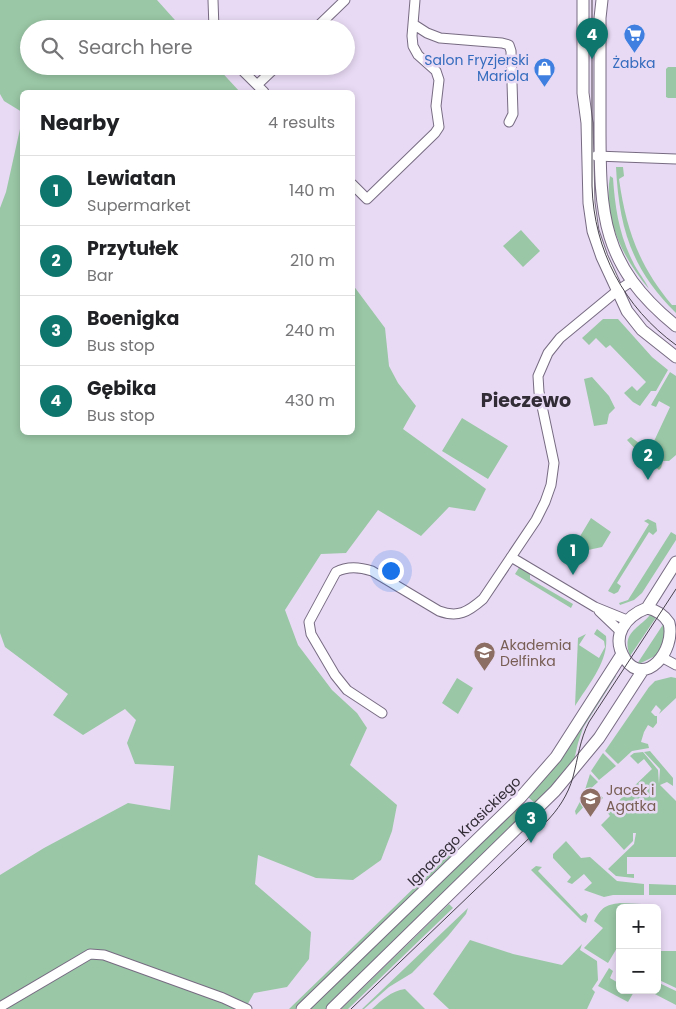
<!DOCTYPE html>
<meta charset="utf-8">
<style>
:root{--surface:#fff;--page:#f6f6f6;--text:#202124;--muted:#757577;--line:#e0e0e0;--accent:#0f766e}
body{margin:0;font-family:Poppins,sans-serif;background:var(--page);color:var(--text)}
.controls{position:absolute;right:15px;bottom:15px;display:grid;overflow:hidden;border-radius:8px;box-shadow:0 2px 8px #0003}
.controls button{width:45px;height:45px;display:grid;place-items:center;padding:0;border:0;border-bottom:1px solid var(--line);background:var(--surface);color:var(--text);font:25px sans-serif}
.you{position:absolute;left:390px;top:570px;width:18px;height:18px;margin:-12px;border:4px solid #fff;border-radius:50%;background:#1a73e8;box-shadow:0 0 0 8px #1a73e833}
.badge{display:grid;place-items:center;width:32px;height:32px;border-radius:50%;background:var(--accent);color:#fff;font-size:16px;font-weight:700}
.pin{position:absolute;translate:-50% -41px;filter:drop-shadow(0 1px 2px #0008)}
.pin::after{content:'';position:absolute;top:26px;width:18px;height:15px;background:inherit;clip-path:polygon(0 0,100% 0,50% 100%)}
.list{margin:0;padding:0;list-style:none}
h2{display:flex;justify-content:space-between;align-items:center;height:65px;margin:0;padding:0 20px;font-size:21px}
h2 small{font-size:16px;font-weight:400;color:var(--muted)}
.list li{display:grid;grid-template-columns:32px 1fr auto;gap:15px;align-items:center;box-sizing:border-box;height:70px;padding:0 20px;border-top:1px solid var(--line)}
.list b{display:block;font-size:19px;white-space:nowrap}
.list p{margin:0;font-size:16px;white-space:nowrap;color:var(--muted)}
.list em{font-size:16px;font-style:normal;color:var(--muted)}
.icon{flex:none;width:28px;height:28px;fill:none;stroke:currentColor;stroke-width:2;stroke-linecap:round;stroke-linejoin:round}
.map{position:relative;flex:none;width:676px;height:1009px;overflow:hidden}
.search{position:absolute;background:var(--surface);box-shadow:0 2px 8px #0003;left:20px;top:20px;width:335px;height:55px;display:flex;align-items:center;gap:12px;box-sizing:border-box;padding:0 18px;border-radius:28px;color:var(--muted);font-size:19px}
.panel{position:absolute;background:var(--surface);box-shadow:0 2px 8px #0003;left:20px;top:90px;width:335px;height:345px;border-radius:8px}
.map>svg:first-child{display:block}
.green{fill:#9ac7a6}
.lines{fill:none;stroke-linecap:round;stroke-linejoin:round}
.street-casing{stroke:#776b82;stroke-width:11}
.secondary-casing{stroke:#776b82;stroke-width:13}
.street{stroke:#fff;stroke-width:9}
.secondary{stroke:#fff;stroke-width:11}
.tram{stroke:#48424d;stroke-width:1}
.labels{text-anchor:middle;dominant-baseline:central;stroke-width:5;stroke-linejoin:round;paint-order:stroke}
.shop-label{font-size:14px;fill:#366cbe;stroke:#e8daf4;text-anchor:end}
.education-label{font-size:14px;fill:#785e54;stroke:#e8daf4;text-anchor:start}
.street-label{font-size:14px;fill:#312c35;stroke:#e8daf4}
.district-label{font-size:19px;font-weight:bold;fill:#312c35;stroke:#e8daf4}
</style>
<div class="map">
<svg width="676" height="1009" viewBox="0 0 676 1009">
<rect width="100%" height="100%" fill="#e8daf4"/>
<!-- green -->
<path class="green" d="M0,0H157L183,29H29V66H216L240,92H22V112L4,101L0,94Z
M668,67H676V98H668L666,97V69Z
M22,120V432H352L353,285L385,328L389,366L398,383L416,406L403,429L486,489L475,511L449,507L421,536L378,510L346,553L321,554L285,610L298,645L332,690L357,713L367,728L350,765L397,805L392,831L381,860L353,880L316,878L258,855L255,884L311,932L309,959L287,987L254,993L245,1009H0V875L44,848L128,803L170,810L174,766L135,764L127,743L136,720L125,709L83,735L53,715L68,694L5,647L0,633V208L6,192Z
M616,167H623L624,176L619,179C626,229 639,266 672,305H676V313C632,270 619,228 616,167Z
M610,176L613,178C615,207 619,235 633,262C637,271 645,280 649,289C622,257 603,218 610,176Z
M521,230L540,251L523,267L503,246Z
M603,319H618L652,357L668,370L656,391H651L640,406L633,402L624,393L632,386L637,391L646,382L610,345L606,348L596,338L589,345L582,338Z
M670,372L676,376V455L669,461H663L661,468L659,470L639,453L627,440L631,437L639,443L637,449L648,454L670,407L659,401L656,407L651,405Z
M592,377L609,396L615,408L609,414L607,424L594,426L584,379Z
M462,418L508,446L488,479L442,451Z
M591,518L611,532L602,547L579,552L573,548Z
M648,519L656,523L657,531L653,535L649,532L617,583L621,586L618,592L614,594L608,591L649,524L644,521Z
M671,532L676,535V540L642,593L634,600L620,605L619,603L628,600Z
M520,566L530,572V579L573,604L571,608L515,574Z
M650,615L657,616L630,656C621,633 638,629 650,615Z
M664,623L666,641L655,656L639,664H637Z
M597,629L606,636C609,661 588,685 575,706L578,638L586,634L579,645L599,658L605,647L604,641L594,634Z
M614,675L616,676L583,728L578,743L573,765L536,804L528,797Z
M671,677L676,678V698L659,714L661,710L656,705L651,712L655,716H657V723L653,728L648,725L644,732L641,742L648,744L649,748L632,751L618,764L605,751L649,687L655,681Z
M457,678L473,688L458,714L442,703Z
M650,751L673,778V786L667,782L660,785L676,801V857H627V874H634V878L616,876L608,869L634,844L636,833H633V841L624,850L601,825L610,816L607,812L652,769L644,759L638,764L630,756L634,753L643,752L658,770L659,784L660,769L644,752Z
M603,753L616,766L599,780L591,771Z
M590,774L598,782L587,792L590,794L595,789L603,798L598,802L593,797L576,815L575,811L583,796Z
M521,803L529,811L326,1009H310Z
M566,841L581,858L590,857L617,881L644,884V895H613L604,897L584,890L592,883L584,874L572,884L567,882L571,877L553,858V854Z
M462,842L451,858L295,1009H289L452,851L457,844Z
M536,866L542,867L538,871L581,916L586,913L588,916L586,923L582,921L531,870Z
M649,884L676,885V895H649Z
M620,903L642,904L640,908H620V943L608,963L584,948L603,928L594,921C602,907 605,905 620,903Z
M449,904L453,908L348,1009H341Z
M468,908L466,914L448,936L412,973L389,987L364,1009H362Z
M470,940L513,954L562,965L582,944L580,950L597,961L598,980L592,989L595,992L587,1009H449L433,994Z
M660,951H676V988L657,979V956Z
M609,968L613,971L610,978L620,984V990H635L628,1002L598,986Z
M657,982L676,991V1005L647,990H657Z
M405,989L425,1009H372C382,1000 391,991 405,989Z"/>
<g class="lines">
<defs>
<path id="street" d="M213,0L214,29
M413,24L427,33L440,38L502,43L509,45L511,51L513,114L509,122
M315,29L345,0
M238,66L264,92
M257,85L277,66
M596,156L676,159
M352,184L367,199L435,133L439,127L436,106L439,80L436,71L418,55L413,46L412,36L415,0
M511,557L595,607L627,620
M599,611L620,631
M665,659L676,665
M382,713L347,690L335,675L311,634L309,622L336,572C347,566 360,567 372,571L439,611C458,618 468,612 483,599L536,520L545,502L551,485L554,463L539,392L538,376L548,353L560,338L617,291L632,281
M0,1007L90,954L104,955L223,998L247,1009"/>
<path id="secondary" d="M583,0V93L587,123L589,203L593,231L602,257L627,311L642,330L676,357
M602,0L600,18C600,53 600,89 600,125C600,215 601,265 676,326
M647,608C656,610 664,615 669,623C676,651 645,688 625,659C610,636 626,616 647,608Z
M647,608L676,562
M302,1009L520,798L556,757L622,654
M332,1009L555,791L599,738L643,670"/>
</defs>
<!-- street casing -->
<use href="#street" class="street-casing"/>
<!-- secondary casing -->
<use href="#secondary" class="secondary-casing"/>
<!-- street -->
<use href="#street" class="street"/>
<!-- secondary -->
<use href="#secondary" class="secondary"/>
<!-- tram -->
<path class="tram" d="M592,0V186C594,251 624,307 676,345
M351,1009L545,823C558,810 568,795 573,777C578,758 580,739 589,722L676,589"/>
</g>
<!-- icons -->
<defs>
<symbol id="supermarket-pin" viewBox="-11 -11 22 30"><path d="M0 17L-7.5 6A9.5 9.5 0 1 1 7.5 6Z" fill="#3f7fe0" stroke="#e8daf4"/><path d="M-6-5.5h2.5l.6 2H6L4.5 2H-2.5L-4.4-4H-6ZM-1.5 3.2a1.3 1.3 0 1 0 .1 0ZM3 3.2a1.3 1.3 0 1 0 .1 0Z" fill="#fff"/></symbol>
<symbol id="shop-pin" viewBox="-11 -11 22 30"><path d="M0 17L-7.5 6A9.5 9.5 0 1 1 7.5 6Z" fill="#3f7fe0" stroke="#e8daf4"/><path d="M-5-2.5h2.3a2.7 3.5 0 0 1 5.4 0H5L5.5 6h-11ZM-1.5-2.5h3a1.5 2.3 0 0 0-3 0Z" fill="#fff"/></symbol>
<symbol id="school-pin" viewBox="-11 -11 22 30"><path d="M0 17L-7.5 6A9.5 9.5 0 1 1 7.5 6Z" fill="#8d6e63" stroke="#e8daf4"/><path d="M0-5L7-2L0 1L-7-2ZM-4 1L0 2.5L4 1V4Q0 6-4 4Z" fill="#fff"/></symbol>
</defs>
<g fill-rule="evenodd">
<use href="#supermarket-pin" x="622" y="22" width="25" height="34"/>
<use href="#shop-pin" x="532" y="56" width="25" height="34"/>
<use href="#school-pin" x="472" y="640" width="25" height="34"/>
<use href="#school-pin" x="578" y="786" width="25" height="34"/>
</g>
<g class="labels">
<!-- shop labels -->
<g class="shop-label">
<text x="529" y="60">Salon Fryzjerski<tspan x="529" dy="16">Mariola</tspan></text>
<text x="634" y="63" text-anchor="middle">Żabka</text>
</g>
<!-- education labels -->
<g class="education-label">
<text x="500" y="645">Akademia<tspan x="500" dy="16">Delfinka</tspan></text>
<text x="606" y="790">Jacek i<tspan x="606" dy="16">Agatka</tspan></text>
</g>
<!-- street labels -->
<g class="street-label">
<text transform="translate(464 831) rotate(-44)">Ignacego Krasickiego</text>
</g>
<!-- district labels -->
<g class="district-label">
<text x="526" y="400">Pieczewo</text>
</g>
</g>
</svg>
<div class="controls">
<button>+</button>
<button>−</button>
</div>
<div class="you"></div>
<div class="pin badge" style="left:573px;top:575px">1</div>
<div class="pin badge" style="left:648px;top:480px">2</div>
<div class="pin badge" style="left:531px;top:843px">3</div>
<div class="pin badge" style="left:592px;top:59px">4</div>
<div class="search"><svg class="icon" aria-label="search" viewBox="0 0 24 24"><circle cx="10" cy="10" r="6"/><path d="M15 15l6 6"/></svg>Search here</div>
<section class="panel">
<h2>Nearby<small>4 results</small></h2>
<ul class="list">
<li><span class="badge">1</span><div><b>Lewiatan</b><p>Supermarket</p></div><em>140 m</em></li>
<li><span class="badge">2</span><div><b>Przytułek</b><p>Bar</p></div><em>210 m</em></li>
<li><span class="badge">3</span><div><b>Boenigka</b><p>Bus stop</p></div><em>240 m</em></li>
<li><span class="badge">4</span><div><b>Gębika</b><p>Bus stop</p></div><em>430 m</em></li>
</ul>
</section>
</div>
